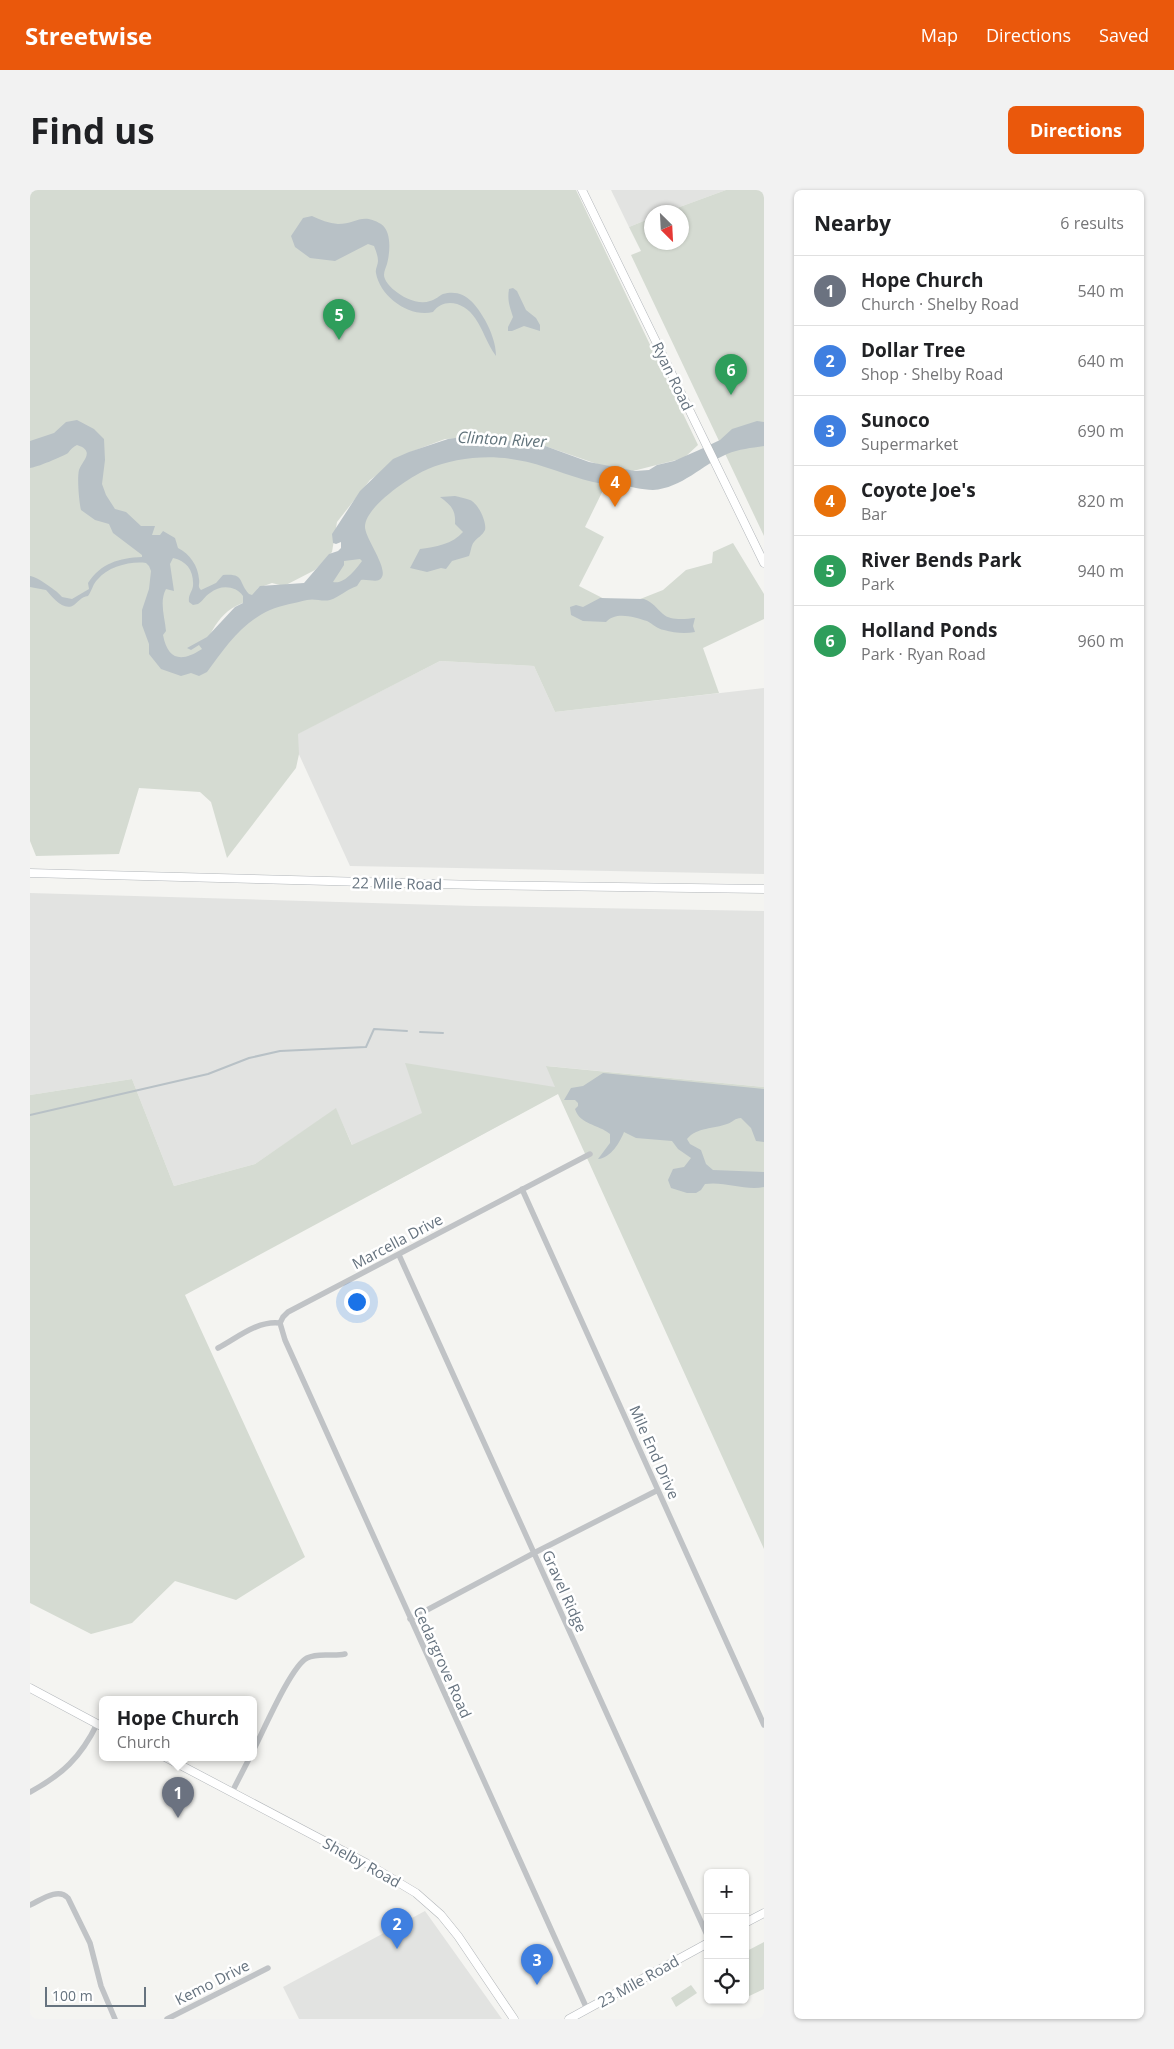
<!DOCTYPE html>
<meta charset="utf-8">
<style>
:root{--surface:#fff;--page:#f2f2f2;--text:#202124;--muted:#757577;--line:#e0e0e0;--accent:#ea580c}
body{margin:0;font-family:"Open Sans",sans-serif;background:var(--page);color:var(--text)}
.controls{position:absolute;right:15px;bottom:15px;display:grid;overflow:hidden;border-radius:8px;box-shadow:0 1px 4px #0004}
.controls button{width:45px;height:45px;display:grid;place-items:center;padding:0;border:0;border-bottom:1px solid var(--line);background:var(--surface);color:var(--text);font:25px sans-serif}
.compass{position:absolute;left:614px;top:15px;width:45px;height:45px;border-radius:50%;background:var(--surface);box-shadow:0 1px 4px #0004;rotate:156deg}
.scale{position:absolute;left:15px;bottom:12px;width:101px;box-sizing:border-box;padding-left:5px;border:2px solid #66737f;border-top:0;font-size:14px;line-height:18px;white-space:nowrap;color:#66737f;-webkit-text-stroke:4px #fff;paint-order:stroke}
.you{position:absolute;left:326px;top:1111px;width:18px;height:18px;margin:-12px;border:4px solid #fff;border-radius:50%;background:#1a73e8;box-shadow:0 0 0 8px #1a73e833}
.badge{display:grid;place-items:center;width:32px;height:32px;border-radius:50%;background:var(--accent);color:#fff;font-size:16px;font-weight:700}
.pin{position:absolute;translate:-50% -41px;filter:drop-shadow(0 1px 2px #0008)}
.pin::after{content:'';position:absolute;top:26px;width:18px;height:15px;background:inherit;clip-path:polygon(0 0,100% 0,50% 100%)}
.popup{position:absolute;left:69px;top:1506px;width:158px;height:65px;box-sizing:border-box;display:grid;place-content:center;border-radius:8px;background:var(--surface);filter:drop-shadow(0 1px 4px #0005);font-size:16px;white-space:nowrap;color:var(--muted)}
.popup b{font-size:19px;color:var(--text)}
.popup::after{content:'';position:absolute;left:50%;top:100%;margin-left:-10px;border:10px solid transparent;border-top-color:var(--surface)}
.list{margin:0;padding:0;list-style:none}
h2{display:flex;justify-content:space-between;align-items:center;height:65px;margin:0;padding:0 20px;font-size:21px}
h2 small{font-size:16px;font-weight:400;color:var(--muted)}
.list li{display:grid;grid-template-columns:32px 1fr auto;gap:15px;align-items:center;box-sizing:border-box;height:70px;padding:0 20px;border-top:1px solid var(--line)}
.list b{display:block;font-size:19px;white-space:nowrap}
.list p{margin:0;font-size:16px;white-space:nowrap;color:var(--muted)}
.list em{font-size:16px;font-style:normal;color:var(--muted)}
.icon{flex:none;width:28px;height:28px;fill:none;stroke:currentColor;stroke-width:2;stroke-linecap:round;stroke-linejoin:round}
.map{position:relative;flex:none;width:734px;height:1829px;overflow:hidden;border-radius:8px}
header{display:flex;align-items:center;gap:30px;box-sizing:border-box;height:70px;padding:0 25px;background:var(--accent);color:#fff}
header strong{font-size:24px}
nav{display:flex;gap:28px;margin-inline-start:auto;font-size:18px}
.intro{display:flex;align-items:center;justify-content:space-between;box-sizing:border-box;height:120px;padding:0 30px}
h1{margin:0;font-size:35px}
.button{padding:12px 22px;border-radius:8px;background:var(--accent);color:#fff;font-size:18px;font-weight:700}
main{display:flex;gap:30px;padding:0 30px}
aside{flex:1;background:var(--surface);border-radius:8px;box-shadow:0 1px 4px #0004}
.map>svg:first-child{display:block}
.built{fill:#e2e3e1}
.green{fill:#d5dbd2;fill-rule:evenodd}
.water{fill:#b8c1c6;fill-rule:evenodd}
.lines{fill:none;stroke-linecap:round;stroke-linejoin:round}
.stream{stroke:#b8c1c6;stroke-width:2}
.secondary-casing{stroke:#b2b6ba;stroke-width:9}
.street{stroke:#c0c3c6;stroke-width:5.5}
.secondary{stroke:#fff;stroke-width:8}
.labels{text-anchor:middle;dominant-baseline:central;stroke-width:5;stroke-linejoin:round;paint-order:stroke}
.street-label{font-size:15px;fill:#66737f;stroke:#fff}
.water-label{font-size:16px;font-style:italic;fill:#62747c;stroke:#fff}
</style>
<header>
<strong>Streetwise</strong>
<nav><a>Map</a><a>Directions</a><a>Saved</a></nav>
</header>
<div class="intro"><h1>Find us</h1><a class="button">Directions</a></div>
<main>
<div class="map">
<svg width="734" height="1829" viewBox="0 0 734 1829">
<rect width="100%" height="100%" fill="#f4f4f1"/>
<!-- built -->
<path class="built" d="M581,0H696L636,22H622L621,28L599,37Z
M410,471L504,476L525,522L734,498V684L320,676L261,547Z
M0,703L444,716L734,721V897L517,876L529,903L344,1003L306,919L225,974L144,996L102,889L0,905Z
M395,1721L472,1829H269L253,1797Z"/>
<!-- green -->
<path class="green" d="M0,0H546L668,255L654,268L603,281L570,275L509,254L477,253L437,248L415,249L378,263L340,290L307,332L302,362L285,380L254,396L242,393L228,398L224,409L293,388L347,301L407,262L489,260L580,286L555,337L574,347L549,396L590,417L633,400L656,380L682,373L683,362L703,353L734,404V429L673,458L689,503L525,522L504,476L410,471L268,544L269,564L266,578L197,668L181,612L170,602L109,598L89,664L6,666L0,651ZM222,410L168,468C183,440 189,418 222,410Z
M696,0H734V346L601,65L611,61L599,37L621,28L622,52H652V22H636Z
M375,873L525,897L516,876L734,897V1359L528,904L155,1105L275,1367L206,1410L145,1391L102,1433L61,1444L0,1413V905L102,889L144,996L225,974L306,918L322,955L392,923Z
M734,1752V1799L715,1808V1762Z
M661,1795L667,1803L646,1817L641,1808Z"/>
<!-- water -->
<path class="water" d="M282,26C290,30 299,33 308,34C326,34 332,22 351,34C362,41 360,63 357,74C356,77 354,81 354,85C354,90 360,97 364,100C373,108 389,115 400,111C405,110 409,106 413,104C434,98 446,114 455,130C461,141 466,154 466,166C456,152 454,141 445,128C436,113 414,106 403,122C380,128 350,107 346,83C345,79 348,75 348,71C348,66 346,61 344,56L338,54L305,71L280,68L265,57L261,46L273,28Z
M483,98L487,101L496,120L506,128L510,135V141L494,136L482,141H478V137L483,127C480,117 477,111 479,99Z
M47,230L64,239L74,249L75,270L72,294L76,305L85,319L96,322L111,336H125L122,345H130L133,341L145,348L148,358C160,364 168,376 169,389C170,395 167,396 171,400L186,393L193,385C215,383 208,392 219,404L222,405L230,396L274,393L299,364L308,361L311,358V352L306,354L303,353L302,344L330,301L363,269L379,262L418,249L432,247L507,253L559,272L605,281L619,280L627,275L644,271L669,260L690,250L702,239L727,231L734,232V256C721,258 709,259 697,264C672,275 652,298 623,300C612,300 600,296 589,295C580,294 572,294 563,292C537,286 513,274 487,270C458,264 424,268 398,279C381,286 336,316 335,336C334,348 363,383 349,390C345,392 336,389 331,390L327,396C315,400 310,407 300,410C292,412 285,408 277,410C265,413 252,415 240,420C211,433 195,458 177,482L169,486L161,483L151,486L131,479L119,464V454L112,435V420L119,399L121,381L119,376L116,373C100,371 78,377 68,389C63,393 62,401 58,406C51,407 49,411 44,415C34,422 22,407 16,400L0,397V386C6,386 29,402 32,407L42,409L59,399L58,393C71,373 89,368 112,367V365L83,343L79,334L65,330L51,320C49,312 47,288 49,280C52,271 66,261 47,255C43,257 41,259 38,263C34,266 5,278 0,278V251L24,243L36,232ZM143,368C157,371 164,381 163,396C162,402 158,405 159,412L163,415L168,414C173,411 175,406 180,403C190,395 205,395 213,406V413L205,417L177,447L157,458L161,460L169,455L172,459C152,472 138,471 133,445L136,441C135,428 129,412 136,399L144,401L140,374ZM330,369L332,371C326,379 314,395 303,392L314,375V371Z
M425,306C429,307 435,308 440,310C448,313 457,332 455,340C452,346 448,347 444,352C441,355 441,362 439,366L422,371L416,379L411,378L397,382L380,378L390,359C405,357 423,354 433,342L425,334C426,320 421,315 410,307Z
M570,408L614,409C624,413 626,418 633,424C640,431 656,429 665,428L663,436L665,442C655,444 644,443 634,440C627,439 623,434 617,431C604,427 586,421 576,432L553,431L541,425L540,417L546,415L553,417Z
M573,883L734,899V952L726,951L721,938L711,928C705,928 703,932 697,934C684,939 667,937 657,949L660,954L671,960L676,974L683,980L734,982V997C715,1001 695,991 675,994L671,1000L666,1003H657L641,998L638,990L643,979L654,977L661,968L648,959L642,951L606,948L594,942C590,952 581,968 568,969L580,953V944C568,934 550,935 545,919L548,916V913L545,910H534L541,898L553,896Z"/>
<g class="lines">
<!-- stream -->
<path class="stream" d="M390,842L413,843
M0,925L178,884L219,868L250,861L336,857L344,839L377,841"/>
<defs>
<path id="secondary" d="M552,0L734,373
M0,683L448,695L734,699
M0,1498L73,1537
M135,1567L336,1673L386,1703L411,1725L428,1746L484,1829
M715,1733L734,1723
M539,1829L678,1753"/>
</defs>
<!-- secondary casing -->
<use href="#secondary" class="secondary-casing"/>
<!-- street -->
<path class="street" d="M492,999L734,1535
M369,1065L678,1747
M250,1133L255,1150L557,1819
M250,1133L253,1127L258,1122L560,964
M188,1158C207,1148 228,1130 250,1133
M380,1429L504,1363L628,1300
M223,1561C233,1542 261,1476 277,1468C289,1462 302,1467 315,1464
M0,1602C32,1585 51,1567 67,1534
M202,1602L220,1567
M0,1715C11,1710 28,1697 38,1708L60,1753L71,1796L85,1829
M137,1829L238,1778"/>
<!-- secondary -->
<use href="#secondary" class="secondary"/>
</g>
<g class="labels">
<!-- street labels -->
<g class="street-label">
<text transform="translate(643 186) rotate(64)">Ryan Road</text>
<text transform="translate(367 693) rotate(1)">22 Mile Road</text>
<text transform="translate(367 1051) rotate(-28)">Marcella Drive</text>
<text transform="translate(625 1262) rotate(66)">Mile End Drive</text>
<text transform="translate(535 1401) rotate(66)">Gravel Ridge</text>
<text transform="translate(413 1472) rotate(66)">Cedargrove Road</text>
<text transform="translate(332 1672) rotate(29)">Shelby Road</text>
<text transform="translate(608 1791) rotate(-29)">23 Mile Road</text>
<text transform="translate(182 1792) rotate(-27)">Kemo Drive</text>
</g>
<!-- water labels -->
<g class="water-label">
<text transform="translate(472 249) rotate(3)">Clinton River</text>
</g>
</g>
</svg>
<div class="controls">
<button>+</button>
<button>−</button>
<button><svg class="icon" aria-label="locate" viewBox="0 0 24 24"><circle cx="12" cy="12" r="6"/><path d="M12 2v4M12 18v4M2 12h4M18 12h4"/></svg></button>
</div>
<svg class="compass" viewBox="-18 -18 36 36"><path d="M0-13l5 13h-10z" fill="#e53935"/><path d="M0 13l5-13h-10z" fill="#757577"/></svg>
<div class="scale">100 m</div>
<div class="you"></div>
<div class="pin badge" style="left:148px;top:1628px;background:#6b7280">1</div>
<div class="popup"><b>Hope Church</b>Church</div>
<div class="pin badge" style="left:367px;top:1759px;background:#3f7fe0">2</div>
<div class="pin badge" style="left:507px;top:1795px;background:#3f7fe0">3</div>
<div class="pin badge" style="left:585px;top:317px;background:#e8710a">4</div>
<div class="pin badge" style="left:309px;top:150px;background:#2e9e5b">5</div>
<div class="pin badge" style="left:701px;top:205px;background:#2e9e5b">6</div>
</div>
<aside>
<h2>Nearby<small>6 results</small></h2>
<ul class="list">
<li><span class="badge" style="background:#6b7280">1</span><div><b>Hope Church</b><p>Church · Shelby Road</p></div><em>540 m</em></li>
<li><span class="badge" style="background:#3f7fe0">2</span><div><b>Dollar Tree</b><p>Shop · Shelby Road</p></div><em>640 m</em></li>
<li><span class="badge" style="background:#3f7fe0">3</span><div><b>Sunoco</b><p>Supermarket</p></div><em>690 m</em></li>
<li><span class="badge" style="background:#e8710a">4</span><div><b>Coyote Joe's</b><p>Bar</p></div><em>820 m</em></li>
<li><span class="badge" style="background:#2e9e5b">5</span><div><b>River Bends Park</b><p>Park</p></div><em>940 m</em></li>
<li><span class="badge" style="background:#2e9e5b">6</span><div><b>Holland Ponds</b><p>Park · Ryan Road</p></div><em>960 m</em></li>
</ul>
</aside>
</main>
